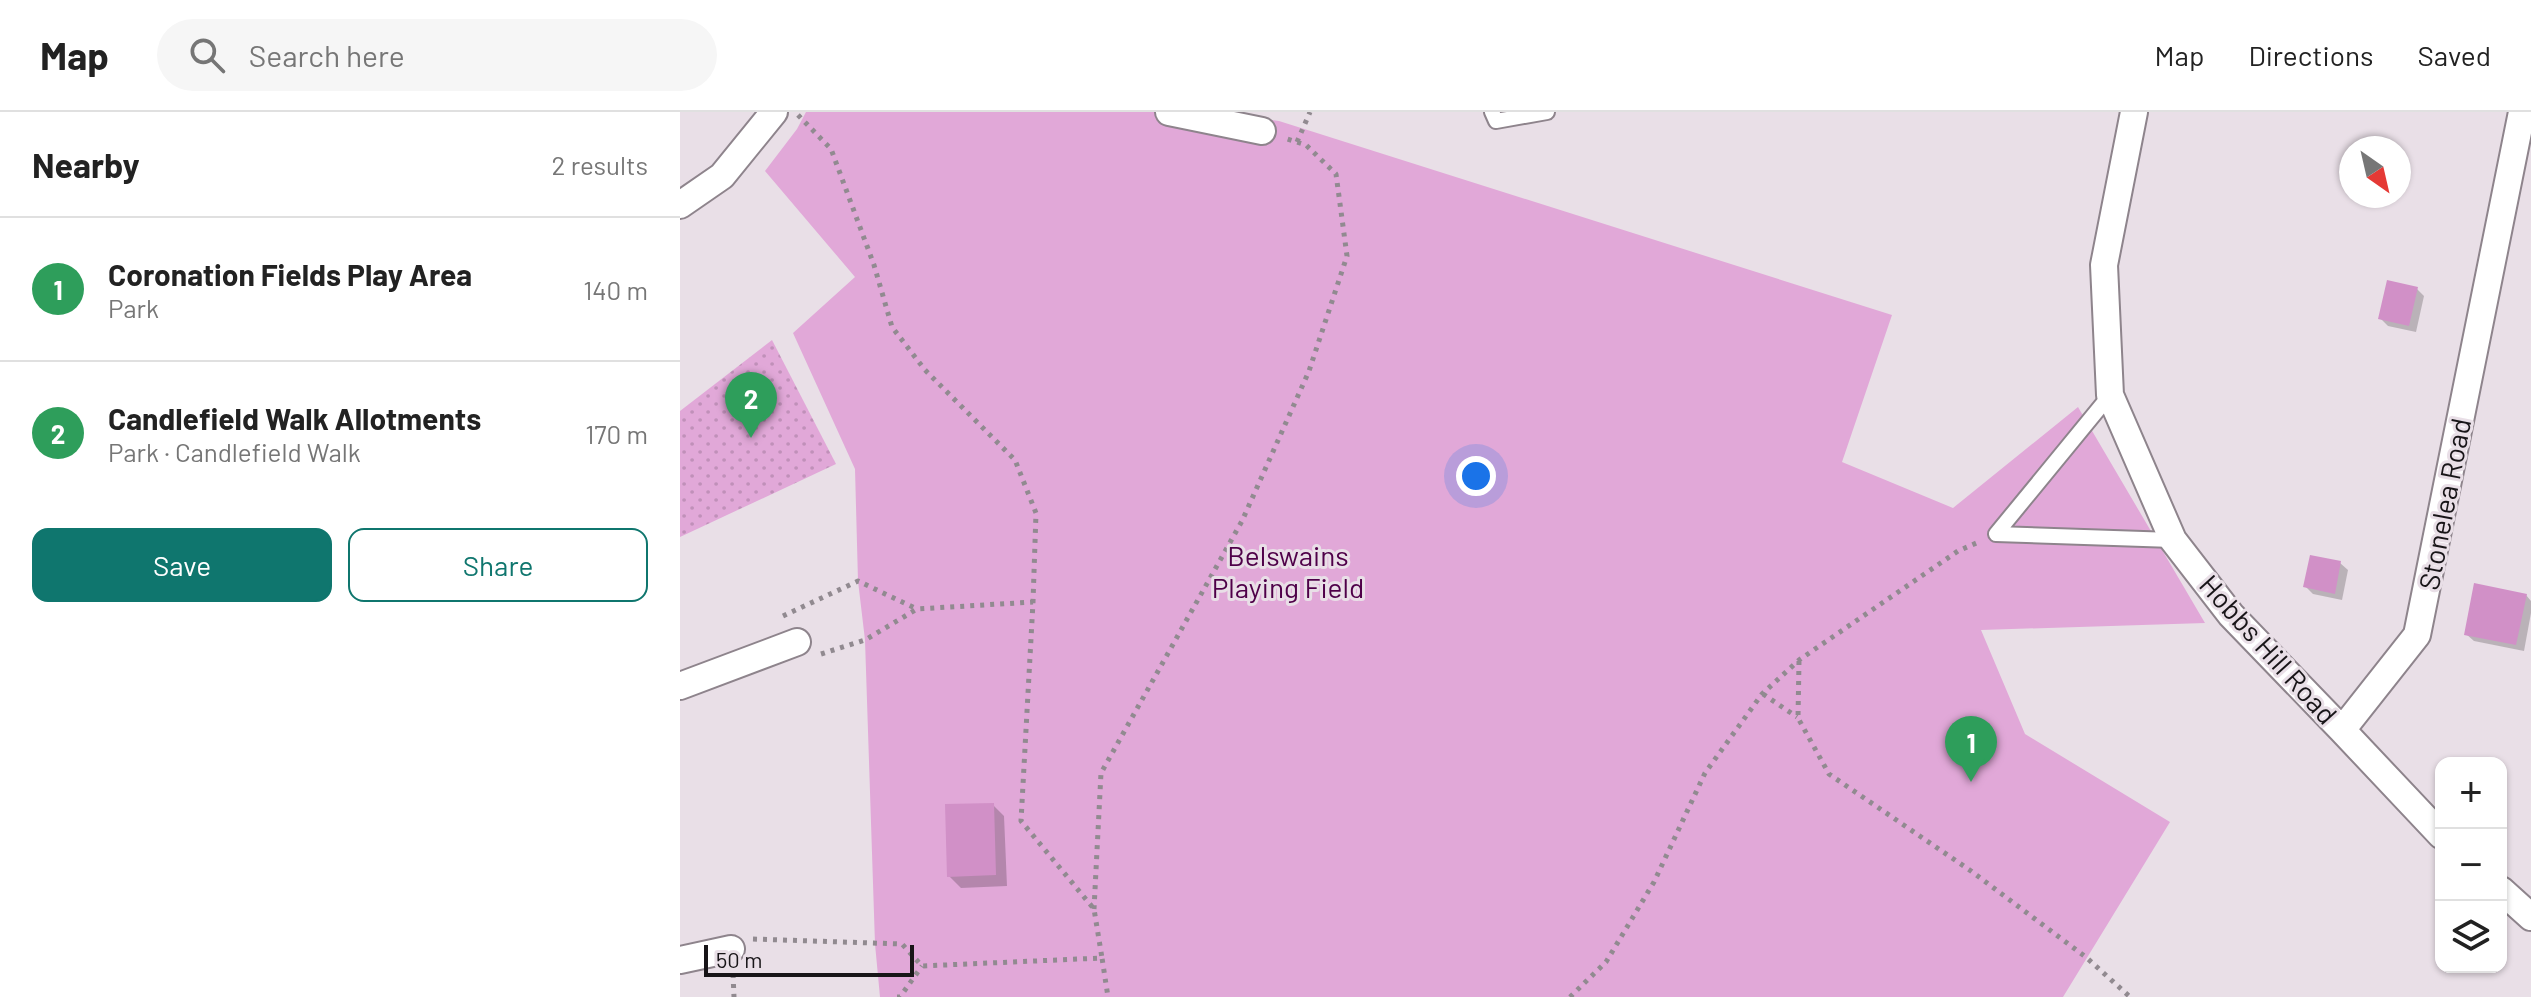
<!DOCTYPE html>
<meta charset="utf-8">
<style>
:root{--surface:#fff;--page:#f6f6f6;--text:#222;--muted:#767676;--line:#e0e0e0;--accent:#0f766e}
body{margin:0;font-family:Barlow,sans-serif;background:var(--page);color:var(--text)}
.controls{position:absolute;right:24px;bottom:24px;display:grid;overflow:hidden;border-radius:16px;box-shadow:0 2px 6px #0004}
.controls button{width:72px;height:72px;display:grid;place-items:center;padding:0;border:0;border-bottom:2px solid var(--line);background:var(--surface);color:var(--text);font:40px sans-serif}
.compass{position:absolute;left:1659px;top:24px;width:72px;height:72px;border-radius:50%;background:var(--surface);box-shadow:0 2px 6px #0004;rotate:146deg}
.scale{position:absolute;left:24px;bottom:20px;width:210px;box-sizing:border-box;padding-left:8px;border:4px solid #181518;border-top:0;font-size:22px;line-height:28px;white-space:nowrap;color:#181518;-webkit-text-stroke:6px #e9dfe7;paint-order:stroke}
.you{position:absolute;left:796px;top:364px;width:28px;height:28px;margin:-20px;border:6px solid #fff;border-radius:50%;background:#1a73e8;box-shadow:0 0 0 12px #1a73e833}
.badge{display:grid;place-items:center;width:52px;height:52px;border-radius:50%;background:var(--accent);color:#fff;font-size:26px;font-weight:700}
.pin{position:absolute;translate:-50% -66px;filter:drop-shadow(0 2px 4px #0008)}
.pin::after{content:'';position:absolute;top:42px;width:28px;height:24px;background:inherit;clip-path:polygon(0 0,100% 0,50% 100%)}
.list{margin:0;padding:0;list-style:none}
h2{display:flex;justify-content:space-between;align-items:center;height:104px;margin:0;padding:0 32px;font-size:34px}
h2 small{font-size:26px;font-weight:400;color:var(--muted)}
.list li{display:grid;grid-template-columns:52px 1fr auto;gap:24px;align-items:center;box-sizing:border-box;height:144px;padding:0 32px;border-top:2px solid var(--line)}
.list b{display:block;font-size:30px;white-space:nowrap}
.list p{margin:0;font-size:26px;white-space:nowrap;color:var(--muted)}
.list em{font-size:26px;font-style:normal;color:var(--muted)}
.actions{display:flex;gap:16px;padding:24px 32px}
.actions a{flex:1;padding:18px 0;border:2px solid var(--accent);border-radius:16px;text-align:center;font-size:28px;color:var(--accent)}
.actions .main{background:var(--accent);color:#fff}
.icon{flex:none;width:44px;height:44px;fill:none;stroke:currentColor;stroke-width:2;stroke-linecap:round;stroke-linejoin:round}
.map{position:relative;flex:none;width:1851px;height:885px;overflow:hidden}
header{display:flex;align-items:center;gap:48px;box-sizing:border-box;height:112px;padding:0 40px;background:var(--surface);border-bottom:2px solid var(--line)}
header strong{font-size:38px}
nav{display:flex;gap:44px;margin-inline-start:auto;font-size:28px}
.search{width:560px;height:72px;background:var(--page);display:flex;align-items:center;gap:20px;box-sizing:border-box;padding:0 28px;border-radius:44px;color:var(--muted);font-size:30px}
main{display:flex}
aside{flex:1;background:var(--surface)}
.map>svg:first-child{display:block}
.green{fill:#e1a8d8}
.garden{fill:url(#garden-dots)}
.shadow{fill:#0003}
.building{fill:#d190c7}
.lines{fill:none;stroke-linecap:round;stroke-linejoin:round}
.service-casing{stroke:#8e848c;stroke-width:18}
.minor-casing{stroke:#8e848c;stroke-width:30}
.path{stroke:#918a90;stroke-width:5;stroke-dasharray:4 6;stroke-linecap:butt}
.service{stroke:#fff;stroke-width:14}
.minor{stroke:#fff;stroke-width:26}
.labels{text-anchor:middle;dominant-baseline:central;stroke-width:6;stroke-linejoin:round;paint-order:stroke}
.street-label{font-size:28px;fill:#181518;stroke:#e9dfe7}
.park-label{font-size:28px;fill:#4f0049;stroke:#e9dfe7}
</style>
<header>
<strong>Map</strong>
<div class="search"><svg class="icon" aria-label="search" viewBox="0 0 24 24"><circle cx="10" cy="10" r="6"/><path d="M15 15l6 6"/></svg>Search here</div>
<nav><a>Map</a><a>Directions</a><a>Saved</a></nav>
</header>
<main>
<aside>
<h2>Nearby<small>2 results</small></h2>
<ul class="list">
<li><span class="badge" style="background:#2e9e5b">1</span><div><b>Coronation Fields Play Area</b><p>Park</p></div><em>140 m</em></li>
<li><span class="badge" style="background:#2e9e5b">2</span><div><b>Candlefield Walk Allotments</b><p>Park · Candlefield Walk</p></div><em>170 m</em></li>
</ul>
<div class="actions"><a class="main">Save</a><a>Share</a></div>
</aside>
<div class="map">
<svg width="1851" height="885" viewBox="0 0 1851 885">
<defs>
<pattern id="garden-dots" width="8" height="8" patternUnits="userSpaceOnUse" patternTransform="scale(2)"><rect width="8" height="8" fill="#e1a8d8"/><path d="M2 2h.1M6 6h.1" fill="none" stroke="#c090b9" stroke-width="1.8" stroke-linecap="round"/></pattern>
</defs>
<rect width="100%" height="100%" fill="#e9dfe7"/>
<!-- green -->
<path class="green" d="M126,0H532L599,9L1212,203L1162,350L1273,396L1398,295L1525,511L1301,518L1345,622L1490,710L1383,885H200L195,832L185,528L178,469L175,357L113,221L175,165L85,59L117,17Z"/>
<!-- garden -->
<path class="garden" d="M92,228L156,352L0,425V299Z"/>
<!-- shadow -->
<path class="shadow" d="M1737,177L1744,184L1736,220L1708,214L1700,206Z
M1660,451L1668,458L1662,488L1633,482L1626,475Z
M1846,483L1851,489V501L1844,539L1794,529L1786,522Z
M313,693L324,704L327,774L281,776L269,764Z"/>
<!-- building -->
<path class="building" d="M1707,168L1738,175L1729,214L1698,207Z
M1630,443L1661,449L1655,482L1623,475Z
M1794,471L1847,482L1836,533L1784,523Z
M314,691L316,763L267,765L265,692Z"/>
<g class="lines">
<defs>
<path id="service" d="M812,0L816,9L867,0
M1430,283L1316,422L1493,428"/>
<path id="minor" d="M489,0L582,19
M1454,0L1424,153L1430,283L1493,428L1551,503L1662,618L1761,723
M0,93L42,64L94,0
M0,574L117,530
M1662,618L1737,523L1842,0
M1821,778L1851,805
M0,848L51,837"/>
</defs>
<!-- service casing -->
<use href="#service" class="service-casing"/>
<!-- minor casing -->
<use href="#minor" class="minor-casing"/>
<!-- path -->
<path class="path" d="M118,3L151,37L194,153L212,215L245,258L335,348L356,401L353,490
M617,30L630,0
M103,504L178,469L237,497
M141,542L185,528L237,497L353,490L341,709L414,797L422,846
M1119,549L1118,606L1149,662L1291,759L1407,846L1450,885
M1083,582L1117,605
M414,797L421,661L562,409L629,259L667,144L656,62L626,33L607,27
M73,827L222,832L242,854L422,846L428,885
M53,862L54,885
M217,885H220L242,854
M890,885L926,850L974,770L1025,661L1082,582L1119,548L1278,439L1301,429"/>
<!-- service -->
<use href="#service" class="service"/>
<!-- minor -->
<use href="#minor" class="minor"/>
</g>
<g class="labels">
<!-- street labels -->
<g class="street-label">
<text transform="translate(1764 392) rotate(-79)">Stonelea Road</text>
<text transform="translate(1589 537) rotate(48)">Hobbs Hill Road</text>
</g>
<!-- park labels -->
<g class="park-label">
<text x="608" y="443">Belswains<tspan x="608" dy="32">Playing Field</tspan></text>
</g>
</g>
</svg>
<div class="controls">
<button>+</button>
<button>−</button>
<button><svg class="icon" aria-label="layers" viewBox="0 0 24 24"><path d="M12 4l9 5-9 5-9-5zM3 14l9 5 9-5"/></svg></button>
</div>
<svg class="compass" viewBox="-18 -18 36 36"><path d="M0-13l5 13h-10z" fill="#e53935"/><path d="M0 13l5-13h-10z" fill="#767676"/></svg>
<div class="scale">50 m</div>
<div class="you"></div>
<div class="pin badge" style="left:1291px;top:670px;background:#2e9e5b">1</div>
<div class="pin badge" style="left:71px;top:326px;background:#2e9e5b">2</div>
</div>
</main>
